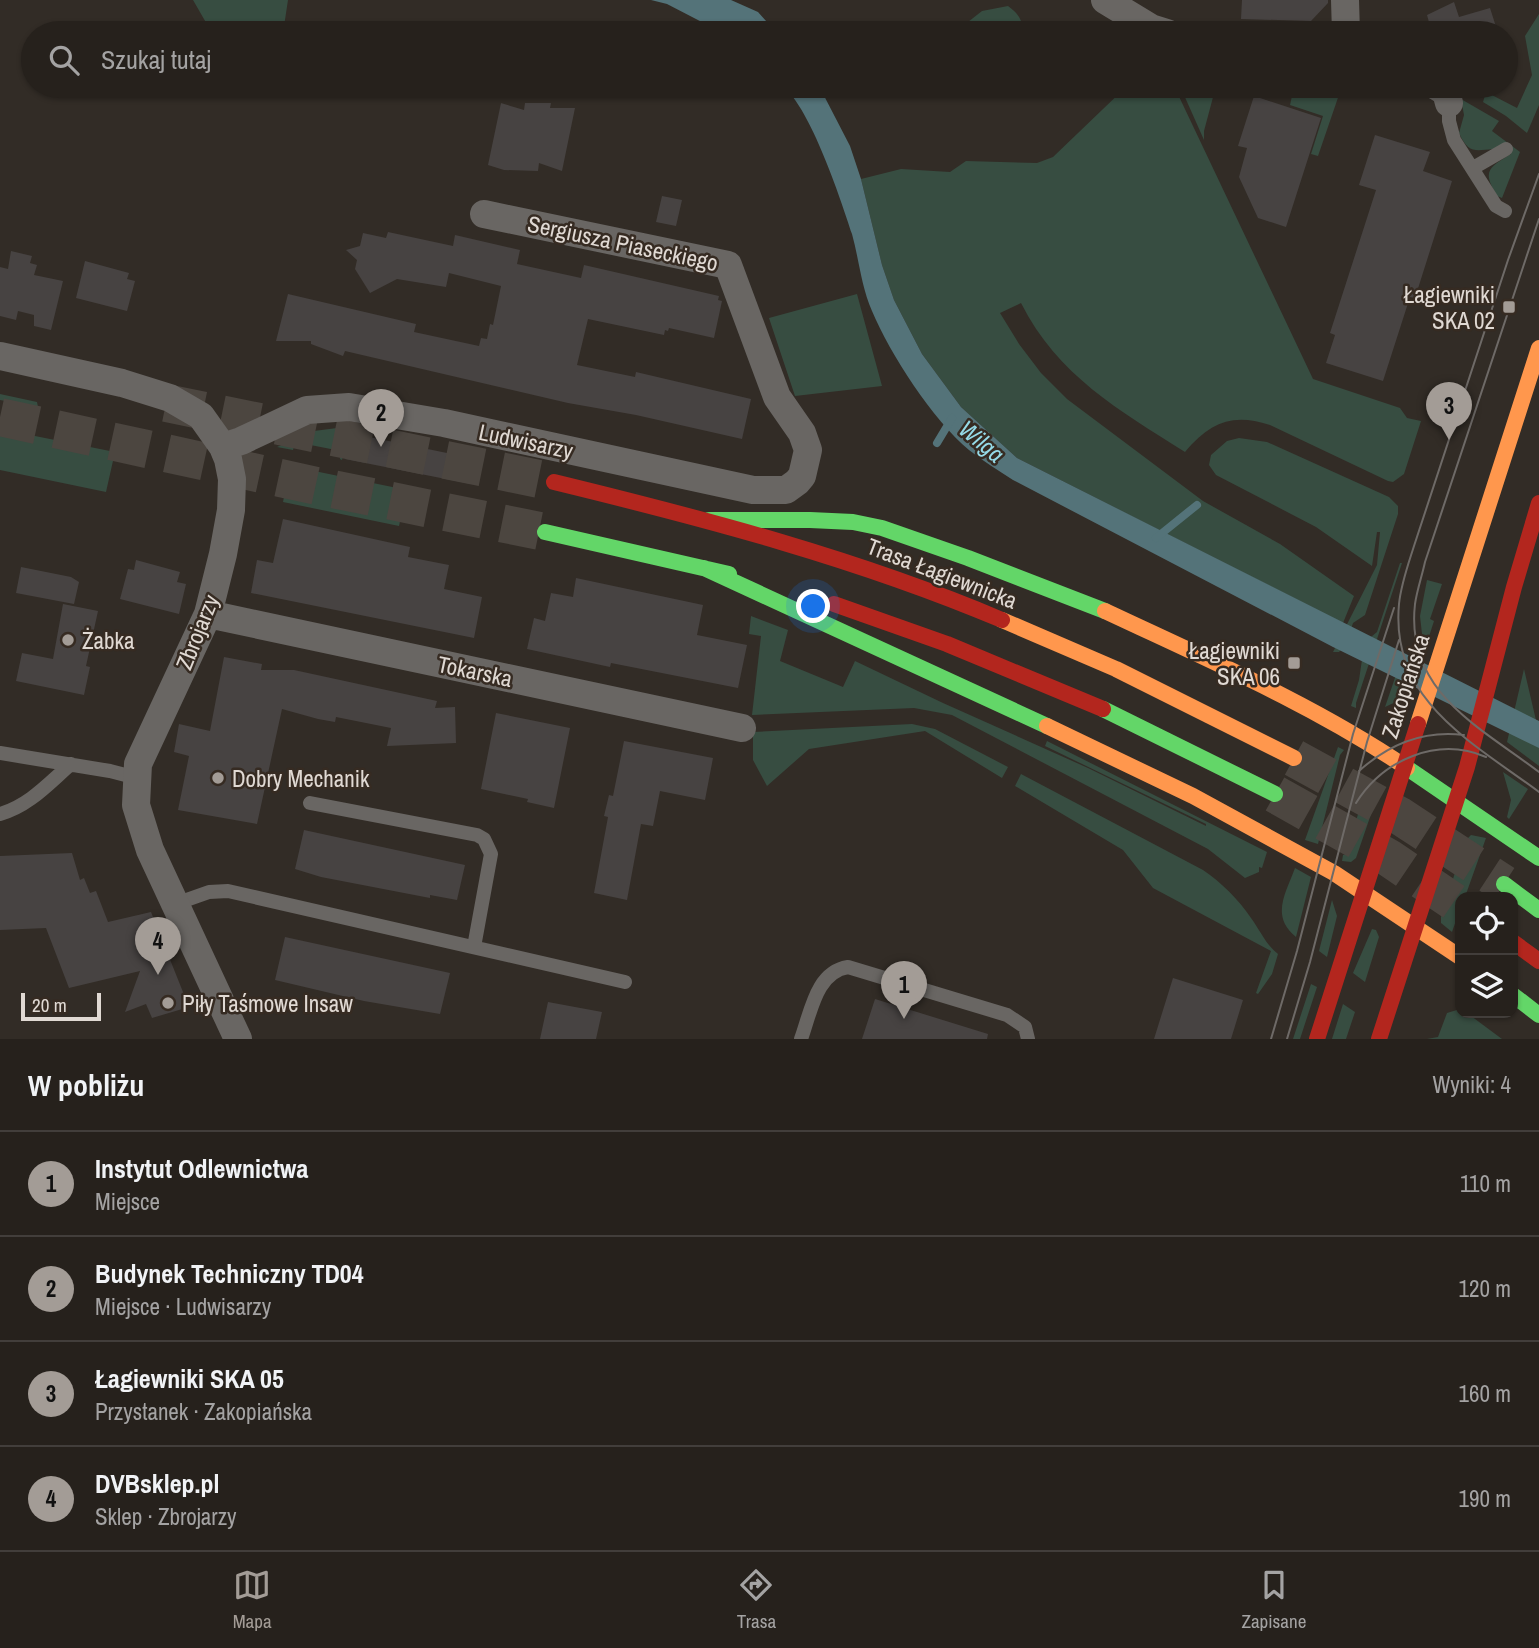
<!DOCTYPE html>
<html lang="pl">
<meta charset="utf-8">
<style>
:root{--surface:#26211c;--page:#322e29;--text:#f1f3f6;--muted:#a4a3a3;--line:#423e3b;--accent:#a39c96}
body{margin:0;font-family:"Archivo Narrow",sans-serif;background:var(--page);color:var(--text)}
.controls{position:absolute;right:21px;bottom:21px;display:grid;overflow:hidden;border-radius:14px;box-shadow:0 2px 5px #0004}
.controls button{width:63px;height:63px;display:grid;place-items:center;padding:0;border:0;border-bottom:2px solid var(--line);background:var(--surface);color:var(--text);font:35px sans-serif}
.scale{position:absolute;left:21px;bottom:18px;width:80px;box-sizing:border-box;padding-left:7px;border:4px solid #e0d9d3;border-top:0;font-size:19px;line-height:24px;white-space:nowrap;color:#e0d9d3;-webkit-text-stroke:5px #362b22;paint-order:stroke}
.you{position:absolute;left:814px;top:607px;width:24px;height:24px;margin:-18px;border:5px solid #fff;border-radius:50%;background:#1a73e8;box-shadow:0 0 0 10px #1a73e833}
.badge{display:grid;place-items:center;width:46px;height:46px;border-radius:50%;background:var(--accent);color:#111;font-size:23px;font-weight:700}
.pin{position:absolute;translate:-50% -58px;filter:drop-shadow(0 2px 4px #0008)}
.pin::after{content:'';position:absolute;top:37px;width:24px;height:21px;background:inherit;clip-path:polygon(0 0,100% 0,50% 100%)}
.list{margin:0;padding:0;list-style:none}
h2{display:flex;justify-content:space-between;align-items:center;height:91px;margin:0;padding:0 28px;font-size:30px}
h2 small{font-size:23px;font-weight:400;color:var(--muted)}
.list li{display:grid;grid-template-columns:46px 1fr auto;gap:21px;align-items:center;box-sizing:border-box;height:105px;padding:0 28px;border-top:2px solid var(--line)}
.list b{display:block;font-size:26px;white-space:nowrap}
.list p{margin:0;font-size:23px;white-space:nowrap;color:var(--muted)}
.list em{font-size:23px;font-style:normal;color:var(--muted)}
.icon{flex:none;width:38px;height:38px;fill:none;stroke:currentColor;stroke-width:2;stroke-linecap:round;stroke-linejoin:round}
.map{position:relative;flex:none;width:1539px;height:1039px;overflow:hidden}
.search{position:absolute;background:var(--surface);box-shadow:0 2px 5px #0004;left:21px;right:21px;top:21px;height:77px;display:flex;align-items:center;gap:18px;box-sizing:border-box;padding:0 24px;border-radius:38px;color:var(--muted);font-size:26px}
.sheet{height:511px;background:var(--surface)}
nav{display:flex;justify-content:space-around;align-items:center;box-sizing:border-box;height:98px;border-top:2px solid var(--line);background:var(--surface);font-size:19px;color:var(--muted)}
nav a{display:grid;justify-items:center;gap:4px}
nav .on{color:var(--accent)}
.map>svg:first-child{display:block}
.green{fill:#374d41}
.water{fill:#547379}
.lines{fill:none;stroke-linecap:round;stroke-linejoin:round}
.stream{stroke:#547379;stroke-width:8}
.building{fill:#474342}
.secondary-tunnel{stroke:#4c4640;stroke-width:38;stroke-dasharray:38 19;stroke-linecap:butt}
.lane{stroke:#696663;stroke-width:14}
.street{stroke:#696663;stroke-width:28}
.fast{stroke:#63d668;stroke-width:16}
.slow{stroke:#ff974d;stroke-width:16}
.jam{stroke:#b3261e;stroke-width:16}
.tram{stroke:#6e6a67;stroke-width:2}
.poi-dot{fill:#a39c96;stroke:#362b22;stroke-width:2.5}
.labels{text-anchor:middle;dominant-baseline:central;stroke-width:5;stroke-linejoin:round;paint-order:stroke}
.street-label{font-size:23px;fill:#e0d9d3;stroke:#362b22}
.poi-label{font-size:23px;fill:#e0d9d3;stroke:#362b22;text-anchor:start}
.water-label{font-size:24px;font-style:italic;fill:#95dae7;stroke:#362b22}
</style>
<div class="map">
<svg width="1539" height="1039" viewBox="0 0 1539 1039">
<rect width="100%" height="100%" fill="#322c26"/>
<!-- green -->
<path class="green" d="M193,0H288L283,33H212Z
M1008,6C1019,14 1022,20 1024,33H954L982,11Z
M1539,14V105L1527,133L1506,116L1483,102L1486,92L1517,108L1532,75L1525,36Z
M1127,86H1174L1313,379L1400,408L1407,418L1421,421L1404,474L1393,482L1388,481L1270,425C1232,413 1211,422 1185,452C1119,410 1058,376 1021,303L1000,313L1019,344L1041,373L1067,399L1203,501L1280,544L1354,596L1343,623L1017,458L961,407L922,354L894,300L882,265L861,179L901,169L950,172L966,161L1037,163L1053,157Z
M1180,86H1216L1204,131V140Z
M1261,86H1342L1318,156L1311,154L1323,116L1290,105L1292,96Z
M1461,99L1499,121L1492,131L1520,152L1502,198L1497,196C1482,171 1488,168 1511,154C1505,152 1498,149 1493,149C1474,151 1468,153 1459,133L1464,115Z
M857,294L882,386L795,396L769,318Z
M0,394L37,402L38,407L0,400Z
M337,428H351L353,431H349L342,460L340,459L341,451L295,442L293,450L277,447L314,431Z
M0,429L115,452L106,492L0,470Z
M1239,438L1267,442L1389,497L1398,506V514L1365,615L1353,623L1346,644L1339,652H1333L1377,565L1380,532H1377L1372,566L1316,527L1216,475L1209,465L1211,455L1227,441Z
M290,466L407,490L399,526L283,502Z
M1400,563H1402L1356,703V708L1351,706L1359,680L1364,646L1366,641L1377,632Z
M1427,580L1442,584L1430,619L1434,621L1424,652L1420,616Z
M751,616L788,630L780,661L843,687L855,661L943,703L1088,768L1206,826V824L1045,746L1047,741L1267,852L1262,868L1259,867V872L1245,878L1208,849L952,715L914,708L752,715L761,636L749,634Z
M1402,667L1411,687L1402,699L1385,707L1398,669Z
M1524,669L1539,733V766L1507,742Z
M912,724L935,729L1008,767L1002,778L925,731L809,749L767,786L753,760V732Z
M1338,747L1344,750L1340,755L1318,844L1305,840Z
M1503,772L1528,789L1509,819L1507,817L1511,800Z
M1021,774L1203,870C1222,883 1238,899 1251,918C1260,930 1266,945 1278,954L1272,974L1258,994L1256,993L1271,951L1153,888L1123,850L1015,786Z
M1379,784L1381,785L1356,858L1351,862L1342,861L1343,855L1347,854L1358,814Z
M1471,835L1486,838L1465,897H1460V909L1452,932L1441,923V917L1465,841Z
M1295,868L1311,877L1296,937C1270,916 1286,893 1295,868Z
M1332,900L1337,916L1327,957L1319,951Z
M1372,929L1376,930L1379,937L1365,982L1353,973Z
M1311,984L1317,987L1300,1039H1293Z
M1343,1004L1355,1012L1346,1039H1332Z
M1460,1009V1013H1467L1502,1039H1427L1438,1037L1447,1013Z"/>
<!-- water -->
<path class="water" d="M651,0H731L758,12L777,33H723L667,4Z
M783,86H819L850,146L861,179L882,265L894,300L922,354L961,407L1017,458L1539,721V748L1333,647L1013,480C998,470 983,461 969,450C933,420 890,354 872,311C861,286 859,259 852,234C840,197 811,110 783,86Z"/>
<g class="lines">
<!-- stream -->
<path class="stream" d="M937,443L952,418
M1156,538L1197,505"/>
</g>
<!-- building -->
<path class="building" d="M1242,0H1328V3L1311,21L1241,19Z
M1454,2L1459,17L1490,8L1498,33H1424V29L1430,26L1427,15Z
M1254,96L1321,118L1286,227L1258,218L1239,177L1247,148L1238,146Z
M501,103L524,110L525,103H551L550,108H575L562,171L539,163L538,171L504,170L488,165Z
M1375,135L1430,152L1423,171L1452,181L1415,298L1410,297L1383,381L1326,363L1335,335L1330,333L1376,190L1359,185Z
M662,196L682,200L676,226L656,222Z
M388,232L453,246L455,235L520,250L517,264L581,278L584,265L719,296L718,300L722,301L714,338L669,328L668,331L665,330L664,335L588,319L577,365L635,377L636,372L751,399L742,439L636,415L568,403L345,351L343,356L311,344V341H276L288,294L416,324L414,332L479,346L481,338L487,339L490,324L493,325L501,286L449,273L446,287L397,279L370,293L355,269L357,260L346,250L360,246L363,233L386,238Z
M11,251L32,256L30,263L37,265L34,275L63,281L51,330L34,326V315L18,311L16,320L0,316V267L8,269Z
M85,261L129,273L127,279L135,281L127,311L76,298Z
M350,433L476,459L471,484L345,459Z
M283,519L410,547L408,557L449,565L444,589L482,597L474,638L251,593L257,560L273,563Z
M136,560L180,572L177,582L186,584L179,614L120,599L128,569L134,570Z
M21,567L71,577L79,582L74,604L16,593Z
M576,578L703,605L697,635L747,645L738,688L611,663L610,667L527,649L534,618L545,621L551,593L573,597Z
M63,604L98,611L86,666L90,667L84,695L16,681L22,653L53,659Z
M224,657L262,664L261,670H294L437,701L435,708L455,707L456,743L387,746L391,728L336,717L335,722L318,719L282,709L257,824L178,810L189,756L174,752L179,724L210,731Z
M496,713L570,728L554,808L527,802L528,799L481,789Z
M624,741L713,758L705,800L660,791L653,826L641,824L627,900L594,893L608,817L604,816L609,795L613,796Z
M304,830L465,865L457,900L430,895V898L321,877L295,869Z
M72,853L80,880L84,878L90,893L96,891L108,922L151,912L189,1007L152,1018L146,1004L125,1012L140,971L69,988L46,928L0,930V856Z
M285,937L450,973L440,1014L364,1001L275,980Z
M1173,978L1243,1000L1231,1039H1154Z
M875,999L988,1034L987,1039H862Z
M548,1002L602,1012L596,1039H540Z"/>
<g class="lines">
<!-- secondary-tunnel -->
<path class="secondary-tunnel" d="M166,403L554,482
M0,417L317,486L545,532
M1294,758L1400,816L1504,884
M1275,794L1389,858L1460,906"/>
<!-- lane -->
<path class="lane" d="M1449,103V121L1454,140L1496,206L1505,211
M1473,168L1506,149
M0,753L110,771L137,778
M310,803L477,835L484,839L491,854L474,947
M0,814C29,806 49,783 71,764
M175,904L209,892L228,891L625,982
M801,1039C811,1012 816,972 848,967L1007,1015L1025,1027L1028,1039"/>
<!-- street -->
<path class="street" d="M1105,0L1151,28L1167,33
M1345,0L1346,33
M1436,86L1446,92L1449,103
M0,356L122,383L170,398L201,416L223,447L228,459L232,479L231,510L223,554L208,614L138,764L136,805L150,850L238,1039
M223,447L241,441L307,410L349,407L444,423L753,490H786L797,482L802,476L808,450L802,433L777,397L728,265L484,214
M208,614L742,728"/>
<!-- fast -->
<path class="fast" d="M709,520H810L853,522L882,528L968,558L1105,611
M545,532L729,574
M704,568L1047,726
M1103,709L1275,794
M1407,768L1539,858
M1504,884L1539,910
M1513,995L1539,1015"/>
<!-- slow -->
<path class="slow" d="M1105,611C1207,659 1314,705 1407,768
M1002,620L1116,669L1294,758
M1418,724L1539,348
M1047,726L1193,796L1334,873L1460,957"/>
<!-- jam -->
<path class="jam" d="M554,482C706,519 858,559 1002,620
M834,604L947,644L1103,709
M1513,942L1539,961
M1317,1039L1418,724
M1379,1039L1467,767L1514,587L1539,503"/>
<!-- tram -->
<path class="tram" d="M1539,174L1508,260L1414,546C1408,565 1401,584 1399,604C1390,701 1472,742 1539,792
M1539,219L1425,562C1422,576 1417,590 1415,604C1405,692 1480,727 1539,772
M1359,771C1389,744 1424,730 1464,735
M1356,803C1383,760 1437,736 1486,757
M1271,1039L1297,951L1353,734L1394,608
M1287,1039L1310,962L1367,742L1399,640"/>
</g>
<!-- markers -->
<g class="poi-dot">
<rect x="1502" y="300" width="14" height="14" rx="3.5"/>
<circle cx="68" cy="640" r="7"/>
<rect x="1287" y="656" width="14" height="14" rx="3.5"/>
<circle cx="218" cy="778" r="7"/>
<circle cx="168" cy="1003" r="7"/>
</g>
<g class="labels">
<!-- street labels -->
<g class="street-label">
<text transform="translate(623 243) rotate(12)">Sergiusza Piaseckiego</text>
<text transform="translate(526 441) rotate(12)">Ludwisarzy</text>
<text transform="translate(942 573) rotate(21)">Trasa Łagiewnicka</text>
<text transform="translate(197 632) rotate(-68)">Zbrojarzy</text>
<text transform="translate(475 671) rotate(12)">Tokarska</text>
<text transform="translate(1405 686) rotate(-72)">Zakopiańska</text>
</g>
<!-- poi labels -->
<g class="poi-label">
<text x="1495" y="294" text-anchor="end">Łagiewniki<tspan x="1495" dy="26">SKA 02</tspan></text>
<text x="82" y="640">Żabka</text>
<text x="1280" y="650" text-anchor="end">Łagiewniki<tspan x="1280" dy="26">SKA 06</tspan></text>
<text x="232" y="778">Dobry Mechanik</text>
<text x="182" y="1003">Piły Taśmowe Insaw</text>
</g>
<!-- water labels -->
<g class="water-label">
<text transform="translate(982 441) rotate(40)">Wilga</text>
</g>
</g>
</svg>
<div class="controls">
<button><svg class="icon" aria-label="locate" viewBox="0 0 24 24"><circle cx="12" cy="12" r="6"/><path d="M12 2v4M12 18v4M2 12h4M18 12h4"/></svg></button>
<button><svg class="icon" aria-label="layers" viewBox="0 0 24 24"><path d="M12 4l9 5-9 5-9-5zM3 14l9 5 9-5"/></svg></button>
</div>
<div class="scale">20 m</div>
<div class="you"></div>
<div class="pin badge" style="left:904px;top:1019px">1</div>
<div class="pin badge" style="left:381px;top:447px">2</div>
<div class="pin badge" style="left:1449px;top:440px">3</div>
<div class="pin badge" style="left:158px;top:975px">4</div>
<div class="search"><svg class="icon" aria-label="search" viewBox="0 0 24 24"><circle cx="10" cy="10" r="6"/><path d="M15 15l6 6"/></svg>Szukaj tutaj</div>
</div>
<section class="sheet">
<h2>W pobliżu<small>Wyniki: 4</small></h2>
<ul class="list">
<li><span class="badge">1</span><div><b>Instytut Odlewnictwa</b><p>Miejsce</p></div><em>110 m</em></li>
<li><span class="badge">2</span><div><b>Budynek Techniczny TD04</b><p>Miejsce · Ludwisarzy</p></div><em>120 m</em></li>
<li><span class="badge">3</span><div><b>Łagiewniki SKA 05</b><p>Przystanek · Zakopiańska</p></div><em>160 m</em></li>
<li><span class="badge">4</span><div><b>DVBsklep.pl</b><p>Sklep · Zbrojarzy</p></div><em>190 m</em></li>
</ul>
</section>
<nav>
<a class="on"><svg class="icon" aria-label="map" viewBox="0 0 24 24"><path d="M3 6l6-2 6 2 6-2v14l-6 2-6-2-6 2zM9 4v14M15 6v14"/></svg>Mapa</a>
<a><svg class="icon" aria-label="directions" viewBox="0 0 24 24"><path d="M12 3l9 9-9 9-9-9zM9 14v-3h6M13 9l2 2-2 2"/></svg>Trasa</a>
<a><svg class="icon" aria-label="saved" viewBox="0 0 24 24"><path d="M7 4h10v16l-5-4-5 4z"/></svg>Zapisane</a>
</nav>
